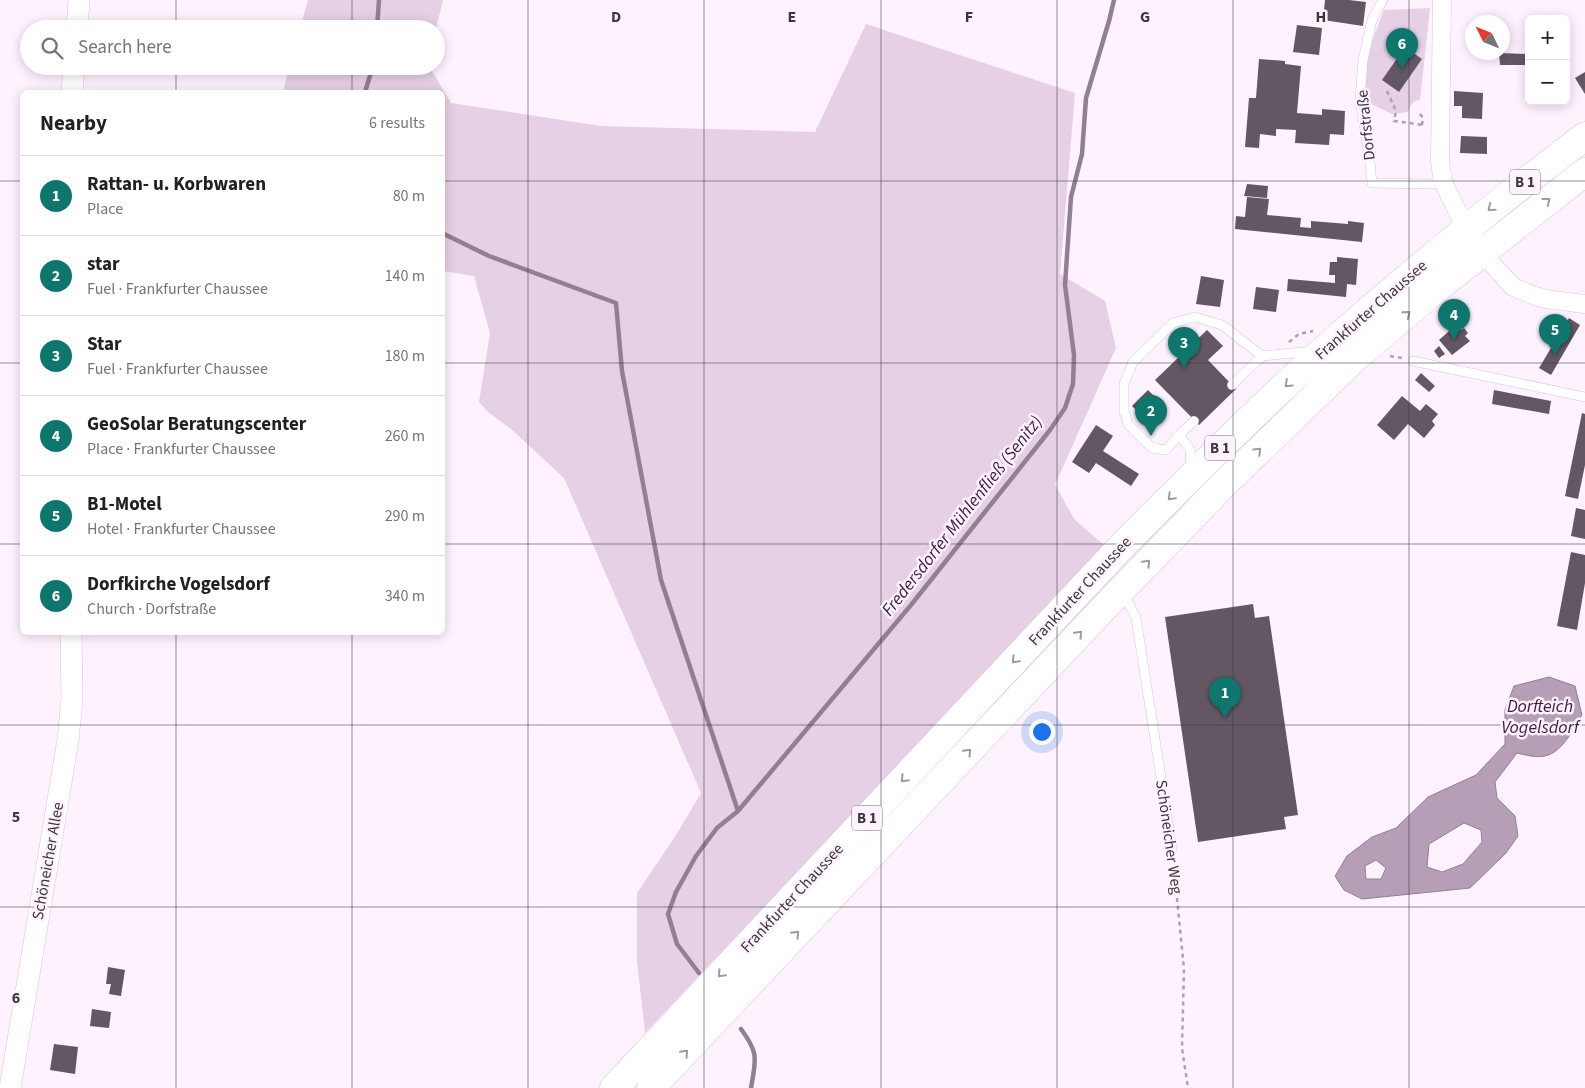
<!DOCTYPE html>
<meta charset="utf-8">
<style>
:root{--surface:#fff;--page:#f2f2f2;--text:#202124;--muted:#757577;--line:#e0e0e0;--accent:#0f766e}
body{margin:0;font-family:"Source Sans 3",sans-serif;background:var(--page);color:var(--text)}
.controls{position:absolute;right:15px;top:15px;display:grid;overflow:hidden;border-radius:8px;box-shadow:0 2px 12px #0003}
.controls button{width:45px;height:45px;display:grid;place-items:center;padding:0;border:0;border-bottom:1px solid var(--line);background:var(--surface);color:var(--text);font:25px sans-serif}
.compass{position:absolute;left:1465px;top:15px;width:45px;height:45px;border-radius:50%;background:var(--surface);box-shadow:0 2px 12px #0003;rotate:313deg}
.you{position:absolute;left:1041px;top:731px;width:18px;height:18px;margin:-12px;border:4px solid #fff;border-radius:50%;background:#1a73e8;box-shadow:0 0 0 8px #1a73e833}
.badge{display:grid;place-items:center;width:32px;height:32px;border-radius:50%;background:var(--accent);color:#fff;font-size:16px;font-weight:700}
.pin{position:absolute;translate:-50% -41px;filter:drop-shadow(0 1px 2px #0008)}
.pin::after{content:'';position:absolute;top:26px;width:18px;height:15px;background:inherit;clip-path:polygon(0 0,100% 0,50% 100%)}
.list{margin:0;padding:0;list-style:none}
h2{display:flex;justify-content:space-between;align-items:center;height:65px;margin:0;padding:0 20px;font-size:21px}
h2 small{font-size:16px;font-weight:400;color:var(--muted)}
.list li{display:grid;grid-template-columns:32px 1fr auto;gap:15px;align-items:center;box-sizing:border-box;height:80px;padding:0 20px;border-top:1px solid var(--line)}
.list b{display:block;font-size:19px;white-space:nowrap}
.list p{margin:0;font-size:16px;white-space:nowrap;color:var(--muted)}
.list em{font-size:16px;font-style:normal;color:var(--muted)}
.icon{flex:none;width:28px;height:28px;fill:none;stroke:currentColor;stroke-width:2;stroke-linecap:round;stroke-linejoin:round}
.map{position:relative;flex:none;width:1585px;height:1088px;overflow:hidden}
.search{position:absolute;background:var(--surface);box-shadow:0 2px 12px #0003;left:20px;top:20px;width:425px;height:55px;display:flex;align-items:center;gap:12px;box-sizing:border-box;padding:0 18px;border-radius:28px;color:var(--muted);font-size:19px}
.panel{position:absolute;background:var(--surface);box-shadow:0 2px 12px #0003;left:20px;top:90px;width:425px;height:545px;border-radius:8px}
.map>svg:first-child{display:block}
.green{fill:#e6d0e6}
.water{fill:#b69eb7;stroke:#927f92;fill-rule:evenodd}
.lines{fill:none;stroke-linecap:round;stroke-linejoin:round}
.stream{stroke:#927f92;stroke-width:4.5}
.building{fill:#645764}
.service-casing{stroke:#d5c7d5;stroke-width:10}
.minor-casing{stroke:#d5c7d5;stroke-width:19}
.tertiary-casing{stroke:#d5c7d5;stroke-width:22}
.primary-casing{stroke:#d5c7d5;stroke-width:29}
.path{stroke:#aba2ab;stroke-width:2.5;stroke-dasharray:4 4;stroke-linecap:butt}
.service{stroke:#fff;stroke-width:9}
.minor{stroke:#fff;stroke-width:18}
.tertiary{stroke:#fff;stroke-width:21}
.primary{stroke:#fff;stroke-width:28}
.oneway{stroke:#9e9b9e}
.grid{fill:none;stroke:#3d373d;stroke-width:1;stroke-opacity:0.55}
.labels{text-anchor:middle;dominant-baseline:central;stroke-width:5;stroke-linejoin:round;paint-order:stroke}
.shield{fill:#fef2fe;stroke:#776f77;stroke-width:1}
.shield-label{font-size:15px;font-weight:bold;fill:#3d373d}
.street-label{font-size:16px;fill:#3d373d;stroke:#fef2fe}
.water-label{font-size:18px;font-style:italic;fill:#3d1b3f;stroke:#fef2fe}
.grid-label{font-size:16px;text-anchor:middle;font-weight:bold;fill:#3d373d;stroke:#fef2fe;stroke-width:5;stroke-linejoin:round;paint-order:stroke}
</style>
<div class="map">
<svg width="1585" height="1088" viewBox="0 0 1585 1088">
<rect width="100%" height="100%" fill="#fef2fe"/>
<!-- green -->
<path class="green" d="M308,0H443L436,29H300Z
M1430,8L1420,100C1413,100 1410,105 1408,112L1392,114L1365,101L1364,62L1384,10Z
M866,24L1075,93L1060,274L1105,301L1116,348L1055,485L1075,520L1105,546L645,1033L637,961V893L676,835L701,793L564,478L512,430L487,411L479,402L490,333L474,276L443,271L442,92H283L289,66H429L451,103L601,126L815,132Z"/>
<!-- water -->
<path class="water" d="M1549,677L1575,686L1582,715C1573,729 1563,752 1545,756C1537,758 1525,755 1517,753L1495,782L1497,798L1515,816L1518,836L1506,853L1470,888L1362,899L1344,890L1335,876L1347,856L1372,837L1396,828L1428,797L1476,775L1505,744V710L1514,686ZM1464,823L1481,830L1482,842L1463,864L1442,872L1427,867L1429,844ZM1376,860L1386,868L1381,879H1366L1365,866Z"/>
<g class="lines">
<!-- stream -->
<path class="stream" d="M377,29L379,0
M365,92L373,66
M442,233L489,256L616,303L622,371L661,580L738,811
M699,973L677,944L668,914L676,892L696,856L717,828L738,811L911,605L1050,430L1065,408L1073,384L1074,355L1065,285L1071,197L1082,154L1086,98L1109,21L1114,0
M741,1029C759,1053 756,1059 751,1088"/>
</g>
<!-- building -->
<path class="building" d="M1325,0H1349L1366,2L1363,26L1323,20Z
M1297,25L1322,28L1319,55L1293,52Z
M1405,47L1422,59L1399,92L1382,80Z
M1499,53L1529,54V65H1500Z
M1259,59L1285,61V64L1301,66L1297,113L1322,115V109L1345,111L1344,135L1330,134L1329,145L1295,143L1296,130L1276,129V136L1260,134L1259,148L1245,147L1249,98H1256Z
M1585,72V94L1575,78Z
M1454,91L1483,93L1482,119L1462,118V106H1454Z
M1461,136L1487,137V154L1460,153Z
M1247,184L1268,186L1267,198L1244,196Z
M1247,197L1269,199L1267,215L1301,218L1300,227L1311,228V221L1348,224V221L1364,223L1362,242L1235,229L1236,216L1245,217Z
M1337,257L1358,259L1356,285L1347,284L1346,297L1287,291L1288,279L1335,283V275H1329L1330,262H1337Z
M1201,276L1224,280L1220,307L1196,304Z
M1256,287L1279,290L1276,312L1253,309Z
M1569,318L1580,325L1551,375L1539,368Z
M1456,325L1461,330L1464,328L1468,333L1465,336L1470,341L1452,355L1439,340Z
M1207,330L1223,346L1208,360L1236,389L1199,425L1155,380Z
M1439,346L1445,354L1439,358L1434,351Z
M1421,373L1435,386L1429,392L1415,380Z
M1148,390L1167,409L1151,425L1132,406Z
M1494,390L1551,401L1549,414L1492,404Z
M1402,396L1420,411L1426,404L1438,414L1432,421L1435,425L1424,438L1408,424L1394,440L1377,425Z
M1582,413L1585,414V465L1578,499L1565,496Z
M1096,425L1113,436L1103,451L1139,474L1131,486L1096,463L1089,473L1072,462Z
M1576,508L1585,510V539L1571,536Z
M1571,552L1585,555V583L1577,630L1557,626Z
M1253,604L1255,618L1269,616L1298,815L1284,817L1286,829L1198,842L1165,617Z
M108,967L125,970L121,996L109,994L111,984H106Z
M92,1009L111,1012L109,1028L90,1026Z
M54,1044L78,1047L75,1074L50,1070Z"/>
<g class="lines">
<defs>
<path id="service" d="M1383,0L1372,20L1363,60L1360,99L1370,163L1372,183L1434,184L1443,182
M1413,361L1585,397
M1232,385L1262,356L1313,351
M1179,435L1166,450L1152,448L1128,424L1124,411V384L1133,362L1173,323L1195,317L1222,325L1262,356
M1191,468L1190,449L1179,435L1194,421
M1120,594L1129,604L1136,618L1172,848"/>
<path id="minor" d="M1442,0L1440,161L1443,182L1466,229L1482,253L1513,287L1535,296L1546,299L1585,304"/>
<path id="tertiary" d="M77,29L79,0
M72,92L74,66
M10,1088L68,740L72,699L71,632"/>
<path id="primary" d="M614,1088L1120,548C1187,481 1253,413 1324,350C1408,274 1496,204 1585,136
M651,1088L1101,611L1223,485L1358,355L1441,285L1585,172"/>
</defs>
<!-- service casing -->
<use href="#service" class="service-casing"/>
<!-- minor casing -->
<use href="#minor" class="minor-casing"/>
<!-- tertiary casing -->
<use href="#tertiary" class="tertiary-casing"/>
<!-- primary casing -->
<use href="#primary" class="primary-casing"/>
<!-- path -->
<path class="path" d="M1387,91L1396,111L1394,121L1424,125
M1420,114L1423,118L1422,125
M1289,342L1299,334L1313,331
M1390,356L1402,358
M1173,858L1184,969L1182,1048L1188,1088"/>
<!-- service -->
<use href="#service" class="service"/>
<!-- minor -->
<use href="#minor" class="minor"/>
<!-- tertiary -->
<use href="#tertiary" class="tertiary"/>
<!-- primary -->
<use href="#primary" class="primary"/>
</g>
<!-- one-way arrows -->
<defs><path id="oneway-chevron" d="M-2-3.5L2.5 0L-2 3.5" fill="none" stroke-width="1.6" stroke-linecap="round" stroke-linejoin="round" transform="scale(1.25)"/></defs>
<g class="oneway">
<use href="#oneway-chevron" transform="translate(1547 201) rotate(-38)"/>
<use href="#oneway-chevron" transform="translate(1491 208) rotate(141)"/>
<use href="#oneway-chevron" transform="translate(1407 314) rotate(-40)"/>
<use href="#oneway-chevron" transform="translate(1288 384) rotate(136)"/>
<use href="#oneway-chevron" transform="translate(1258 451) rotate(-44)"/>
<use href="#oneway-chevron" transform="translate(1171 497) rotate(135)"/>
<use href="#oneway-chevron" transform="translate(1147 563) rotate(-46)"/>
<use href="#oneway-chevron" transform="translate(1079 634) rotate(-47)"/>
<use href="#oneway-chevron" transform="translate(1015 660) rotate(133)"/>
<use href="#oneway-chevron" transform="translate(968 752) rotate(-47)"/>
<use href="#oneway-chevron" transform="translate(904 779) rotate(133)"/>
<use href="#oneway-chevron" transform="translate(796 934) rotate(-47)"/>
<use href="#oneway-chevron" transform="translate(721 974) rotate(133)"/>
<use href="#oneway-chevron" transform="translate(685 1053) rotate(-47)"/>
</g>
<!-- grid -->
<path class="grid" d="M176,0V29M352,0V29M528,0V1088M704,0V1088M881,0V1088M1057,0V1088M1233,0V1088M1409,0V1088M176,66V92M352,66V92M0,181H22M442,181H1585M0,363H22M442,363H1585M0,544H22M442,544H1585M176,632V1088M352,632V1088M0,725H1585M0,907H1585"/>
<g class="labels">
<!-- shield labels -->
<g class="shield">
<rect x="1510" y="169.5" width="30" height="25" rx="4"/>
<rect x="1205" y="435.5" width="30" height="25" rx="4"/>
<rect x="852" y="805.5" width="30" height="25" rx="4"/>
</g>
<g class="shield-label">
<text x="1525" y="182">B 1</text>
<text x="1220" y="448">B 1</text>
<text x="867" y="818">B 1</text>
</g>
<!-- street labels -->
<g class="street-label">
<text transform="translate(1366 125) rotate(-96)">Dorfstraße</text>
<text transform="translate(1371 310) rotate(-41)">Frankfurter Chaussee</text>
<text transform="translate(1080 591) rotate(-47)">Frankfurter Chaussee</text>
<text transform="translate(1169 837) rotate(82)">Schöneicher Weg</text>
<text transform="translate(48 861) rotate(-80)">Schöneicher Allee</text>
<text transform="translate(792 898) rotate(-47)">Frankfurter Chaussee</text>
</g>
<!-- water labels -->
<g class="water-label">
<text transform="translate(962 516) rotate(-52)">Fredersdorfer Mühlenfließ (Senitz)</text>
<text x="1540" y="706">Dorfteich<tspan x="1540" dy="21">Vogelsdorf</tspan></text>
</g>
</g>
<g class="grid-label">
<text x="616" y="22">D</text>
<text x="792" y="22">E</text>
<text x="969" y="22">F</text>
<text x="1145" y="22">G</text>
<text x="1321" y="22">H</text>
<text x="16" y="822">5</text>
<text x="16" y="1003">6</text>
</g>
</svg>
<div class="controls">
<button>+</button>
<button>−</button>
</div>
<svg class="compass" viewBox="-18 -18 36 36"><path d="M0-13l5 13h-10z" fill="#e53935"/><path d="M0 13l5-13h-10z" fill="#757577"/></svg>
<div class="you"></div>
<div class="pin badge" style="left:1225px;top:718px">1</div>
<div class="pin badge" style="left:1151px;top:436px">2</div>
<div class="pin badge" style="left:1184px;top:368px">3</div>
<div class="pin badge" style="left:1454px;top:340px">4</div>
<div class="pin badge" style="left:1555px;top:355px">5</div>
<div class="pin badge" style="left:1402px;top:69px">6</div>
<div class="search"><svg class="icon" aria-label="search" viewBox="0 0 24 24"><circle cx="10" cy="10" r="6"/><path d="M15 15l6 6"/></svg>Search here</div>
<section class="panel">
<h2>Nearby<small>6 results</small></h2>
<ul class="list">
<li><span class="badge">1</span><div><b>Rattan- u. Korbwaren</b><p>Place</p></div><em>80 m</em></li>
<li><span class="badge">2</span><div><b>star</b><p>Fuel · Frankfurter Chaussee</p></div><em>140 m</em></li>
<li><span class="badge">3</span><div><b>Star</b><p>Fuel · Frankfurter Chaussee</p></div><em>180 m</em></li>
<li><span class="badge">4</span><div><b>GeoSolar Beratungscenter</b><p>Place · Frankfurter Chaussee</p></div><em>260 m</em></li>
<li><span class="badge">5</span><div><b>B1-Motel</b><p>Hotel · Frankfurter Chaussee</p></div><em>290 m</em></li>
<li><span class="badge">6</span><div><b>Dorfkirche Vogelsdorf</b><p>Church · Dorfstraße</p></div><em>340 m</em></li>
</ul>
</section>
</div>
